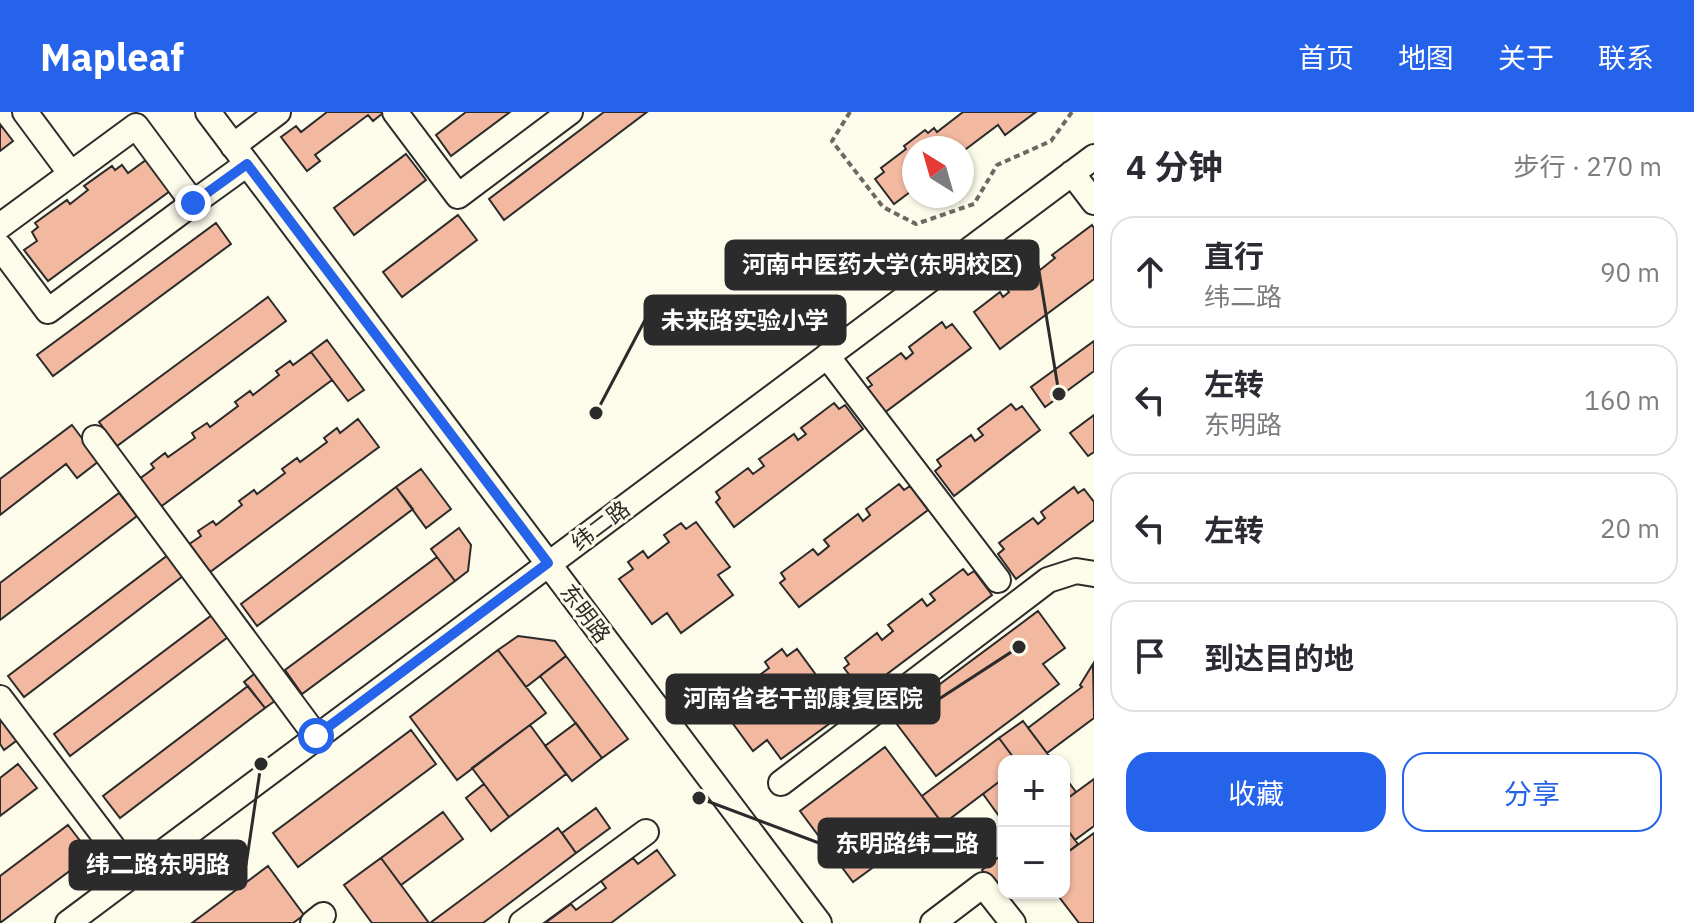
<!DOCTYPE html>
<html lang="zh">
<meta charset="utf-8">
<style>
:root{--surface:#fff;--page:#f2f2f3;--text:#2b2b33;--muted:#7c7c81;--line:#e1e1e2;--accent:#2563eb}
body{margin:0;font-family:"IBM Plex Sans","Noto Sans SC",sans-serif;background:var(--page);color:var(--text)}
.controls{position:absolute;right:24px;bottom:24px;display:grid;overflow:hidden;border-radius:16px;box-shadow:0 2px 6px #0004}
.controls button{width:72px;height:72px;display:grid;place-items:center;padding:0;border:0;border-bottom:2px solid var(--line);background:var(--surface);color:var(--text);font:40px sans-serif}
.compass{position:absolute;left:902px;top:24px;width:72px;height:72px;border-radius:50%;background:var(--surface);box-shadow:0 2px 6px #0004;rotate:323deg}
.stop{position:absolute;width:24px;height:24px;margin:-18px;border:6px solid #2563eb;border-radius:50%;background:#fff}
.stop.end{background:#2563eb;border-color:#fff;box-shadow:0 2px 8px #0008}
.list{margin:0;padding:0;list-style:none}
h2{display:flex;justify-content:space-between;align-items:center;height:104px;margin:0;padding:0 32px;font-size:34px}
h2 small{font-size:26px;font-weight:400;color:var(--muted)}
.list li{display:grid;grid-template-columns:52px 1fr auto;gap:24px;align-items:center;box-sizing:border-box;height:112px;margin:0 16px 16px;padding:0 16px;border:2px solid var(--line);border-radius:24px}
.list b{display:block;font-size:30px;white-space:nowrap}
.list p{margin:0;font-size:26px;white-space:nowrap;color:var(--muted)}
.list em{font-size:26px;font-style:normal;color:var(--muted)}
.actions{display:flex;gap:16px;padding:24px 32px}
.actions a{flex:1;padding:18px 0;border:2px solid var(--accent);border-radius:24px;text-align:center;font-size:28px;color:var(--accent)}
.actions .main{background:var(--accent);color:#fff}
.icon{flex:none;width:44px;height:44px;fill:none;stroke:currentColor;stroke-width:2;stroke-linecap:round;stroke-linejoin:round}
.map{position:relative;flex:none;width:1094px;height:811px;overflow:hidden}
header{display:flex;align-items:center;gap:48px;box-sizing:border-box;height:112px;padding:0 40px;background:var(--accent);color:#fff}
header strong{font-size:38px}
nav{display:flex;gap:44px;margin-inline-start:auto;font-size:28px}
main{display:flex}
aside{flex:1;background:var(--surface)}
.map>svg:first-child{display:block}
.building{fill:#f2b8a0;stroke:#2b2b2b;stroke-width:2}
.lines{fill:none;stroke-linecap:round;stroke-linejoin:round}
.minor-casing{stroke:#2b2b2b;stroke-width:28}
.path{stroke:#6a6964;stroke-width:4;stroke-dasharray:6 4;stroke-linecap:butt}
.minor{stroke:#fdfbea;stroke-width:24}
.route{stroke:#2563eb;stroke-width:10}
.labels{text-anchor:middle;dominant-baseline:central;stroke-width:6;stroke-linejoin:round;paint-order:stroke}
.street-label{font-size:22px;fill:#2b2b2b;stroke:#fdfbea}
.leader{fill:none;stroke:#2b2b2b;stroke-width:3}
.callout-dot{fill:#2b2b2b;stroke:#fdfbea;stroke-width:3}
.callout{fill:#2b2b2b;stroke:#2b2b2b;stroke-width:3}
.callout-label{font-size:24px;text-anchor:middle;font-weight:bold;fill:#fff}
</style>
<header>
<strong>Mapleaf</strong>
<nav><a>首页</a><a>地图</a><a>关于</a><a>联系</a></nav>
</header>
<main>
<div class="map">
<svg width="1094" height="811" viewBox="0 0 1094 811">
<rect width="100%" height="100%" fill="#fdfbea"/>
<!-- building -->
<path class="building" d="M327,0H382L383,1L373,9L368,3L315,43L320,49L307,59L281,25L296,14L301,20Z
M466,0H510L451,44L436,23Z
M604,0H647L504,108L489,87Z
M963,0H1036L1005,23L998,13L962,40V36H914V77L894,92L875,67L884,60L881,56L906,37L904,34L925,18L928,21L934,16L937,20Z
M0,12L13,29L0,39Z
M406,42L426,68L354,123L334,96Z
M146,48L170,79L48,169L24,138L37,129L32,120L38,115L35,111L67,88L70,92L88,78L84,74L112,54L115,58L122,53L128,61Z
M458,103L477,128L402,185L383,160Z
M216,111L231,132L53,264L37,243Z
M1092,113L1094,116V167L1000,237L974,200L1000,180L1003,185L1009,180L1006,176L1037,153L1040,158L1055,146L1052,143Z
M268,185L286,209L117,334L99,310Z
M942,210L946,216L952,212L971,236L884,301L866,277L872,273L867,266L901,241L906,247L913,241L909,235Z
M327,228L364,278L348,289L311,240Z
M1094,229V259L1045,295L1031,275Z
M311,240L332,268L159,396L138,368L154,356L151,352L165,341L168,345L195,326L192,321L207,311L210,315L238,294L235,290L250,279L253,283L279,263L276,259L290,249L293,253Z
M834,291L839,297L845,293L863,317L734,415L716,390L720,386L716,380L748,356L753,362L764,354L759,347L794,322L798,328L806,322L801,316Z
M1011,292L1016,298L1022,294L1040,318L954,384L935,359L941,354L937,348L971,323L975,329L983,323L978,317Z
M1094,303V340L1088,344L1070,321Z
M358,307L379,335L206,463L185,435L201,424L198,419L213,409L216,413L242,393L239,389L254,378L257,382L285,361L282,357L297,346L300,350L327,330L324,326L337,316L340,321Z
M72,313L99,349L77,366L66,352L0,403V367Z
M421,357L451,397L426,416L396,375Z
M899,372L904,378L910,374L928,398L799,495L780,471L785,467L781,461L813,437L818,443L829,434L824,428L858,402L863,409L870,403L866,397Z
M396,375L413,397L257,514L241,492Z
M1074,375L1078,381L1084,377L1094,390V408L1016,467L998,442L1004,437L999,431L1033,406L1038,412L1045,406L1041,400Z
M119,381L137,404L0,508V471Z
M696,410L730,455L718,463L733,483L681,521L667,501L652,512L619,467L633,457L628,450L643,439L648,446L669,430L664,423L681,411L686,417Z
M459,416L471,433L468,459L455,469L431,437Z
M168,443L183,464L24,585L8,564Z
M437,445L455,469L302,582L285,558Z
M963,457L968,463L974,459L992,483L863,580L844,556L849,552L845,546L877,521L882,528L893,519L888,513L922,487L927,494L935,488L930,482Z
M1038,499L1065,536L1043,552L1059,572L936,664L893,607Z
M212,503L228,525L70,644L54,622Z
M518,524L555,529L566,544L526,575L498,538Z
M782,537L787,544L797,537L830,582L819,590L833,609L781,647L767,628L753,639L720,594L733,583L729,577L743,566L748,572L769,556L765,550Z
M498,538L546,601L457,668L410,605Z
M566,544L628,627L602,646L540,564Z
M1093,552L1094,606L1047,641L1028,616L1082,575L1080,573Z
M258,559L279,586L265,596L244,570Z
M248,574L265,596L120,706L103,684Z
M0,600L20,626L4,638L0,632Z
M1023,609L1053,649H1016L999,626Z
M576,611L602,646L572,669L545,634Z
M530,613L566,662L509,705L472,656Z
M411,618L436,652L298,755L273,721Z
M999,626L1016,649H1004V666L943,712L922,684Z
M885,635L939,707L853,770L800,699Z
M18,652L37,676L0,704V666Z
M1064,664L1076,680L1064,689Z
M1004,666V711L983,682Z
M1094,667V714L1075,728L1064,713V689Z
M484,672L509,705L491,719L466,686Z
M596,696L610,716L576,741L562,721Z
M443,700L463,727L401,773L381,746Z
M68,713L91,743L0,811V764Z
M1064,713L1078,732L1064,743Z
M558,716L576,741L483,811H430Z
M1094,721V811H1079L1056,781H1064V743Z
M657,738L675,763L611,811H545L571,792L576,798L606,776L601,769L633,746L638,752Z
M1004,741V780L1000,783L982,758Z
M381,746L401,773L429,811H372L344,773Z
M268,754L304,803L293,811H192Z"/>
<g class="lines">
<defs>
<path id="minor" d="M25,0L71,62
M208,0L819,811
M395,0L458,84L570,0
M233,34L278,0
M1072,61L1094,90
M193,91L247,52
M0,114L136,14L193,91L48,199L0,135
M827,244L998,468
M95,326L316,624
M0,586L133,762
M781,671L1048,468L1076,459L1094,462
M68,811L1094,45
M313,811L323,803
M522,811L646,720
M933,811L983,773L1013,811"/>
</defs>
<!-- minor casing -->
<use href="#minor" class="minor-casing"/>
<!-- path -->
<path class="path" d="M850,0L832,29L883,95L916,112L974,92L997,53L1051,29L1072,0"/>
<!-- minor -->
<use href="#minor" class="minor"/>
</g>
<g class="lines">
<!-- route -->
<path class="route" d="M193,91L247,52L548,451L316,624"/>
</g>
<g class="labels">
<!-- street labels -->
<g class="street-label">
<text transform="translate(600 413) rotate(-37)">纬二路</text>
<text transform="translate(586 501) rotate(53)">东明路</text>
</g>
</g>
<!-- callouts -->
<path class="leader" d="M1059 282L1038 153M596 301L645 208M1019 535L939 587M699 686L819 731M261 652L246 753"/>
<g class="callout-dot">
<circle cx="1059" cy="282" r="8"/>
<circle cx="596" cy="301" r="8"/>
<circle cx="1019" cy="535" r="8"/>
<circle cx="699" cy="686" r="8"/>
<circle cx="261" cy="652" r="8"/>
</g>
<g class="callout">
<rect x="726" y="129" width="312" height="48" rx="8"/>
<rect x="645" y="184" width="200" height="48" rx="8"/>
<rect x="667" y="563" width="272" height="48" rx="8"/>
<rect x="819" y="707" width="176" height="48" rx="8"/>
<rect x="70" y="729" width="176" height="48" rx="8"/>
</g>
<g class="callout-label">
<text x="882" y="161">河南中医药大学(东明校区)</text>
<text x="745" y="217">未来路实验小学</text>
<text x="803" y="595">河南省老干部康复医院</text>
<text x="907" y="740">东明路纬二路</text>
<text x="158" y="761">纬二路东明路</text>
</g>
</svg>
<div class="controls">
<button>+</button>
<button>−</button>
</div>
<svg class="compass" viewBox="-18 -18 36 36"><path d="M0-13l5 13h-10z" fill="#e53935"/><path d="M0 13l5-13h-10z" fill="#7c7c81"/></svg>
<div class="stop" style="left:316px;top:624px"></div>
<div class="stop end" style="left:193px;top:91px"></div>
</div>
<aside>
<h2>4 分钟<small>步行 · 270 m</small></h2>
<ul class="list">
<li><svg class="icon" aria-label="ahead" viewBox="0 0 24 24"><path d="M12 20V5M6 11l6-6 6 6"/></svg><div><b>直行</b><p>纬二路</p></div><em>90 m</em></li>
<li><svg class="icon" aria-label="left" viewBox="0 0 24 24"><path d="M17 20v-9H6M10 6l-5 5 5 5"/></svg><div><b>左转</b><p>东明路</p></div><em>160 m</em></li>
<li><svg class="icon" aria-label="left" viewBox="0 0 24 24"><path d="M17 20v-9H6M10 6l-5 5 5 5"/></svg><div><b>左转</b></div><em>20 m</em></li>
<li><svg class="icon" aria-label="arrive" viewBox="0 0 24 24"><path d="M6 21V4h12l-3 4 3 4H6"/></svg><div><b>到达目的地</b></div></li>
</ul>
<div class="actions"><a class="main">收藏</a><a>分享</a></div>
</aside>
</main>
